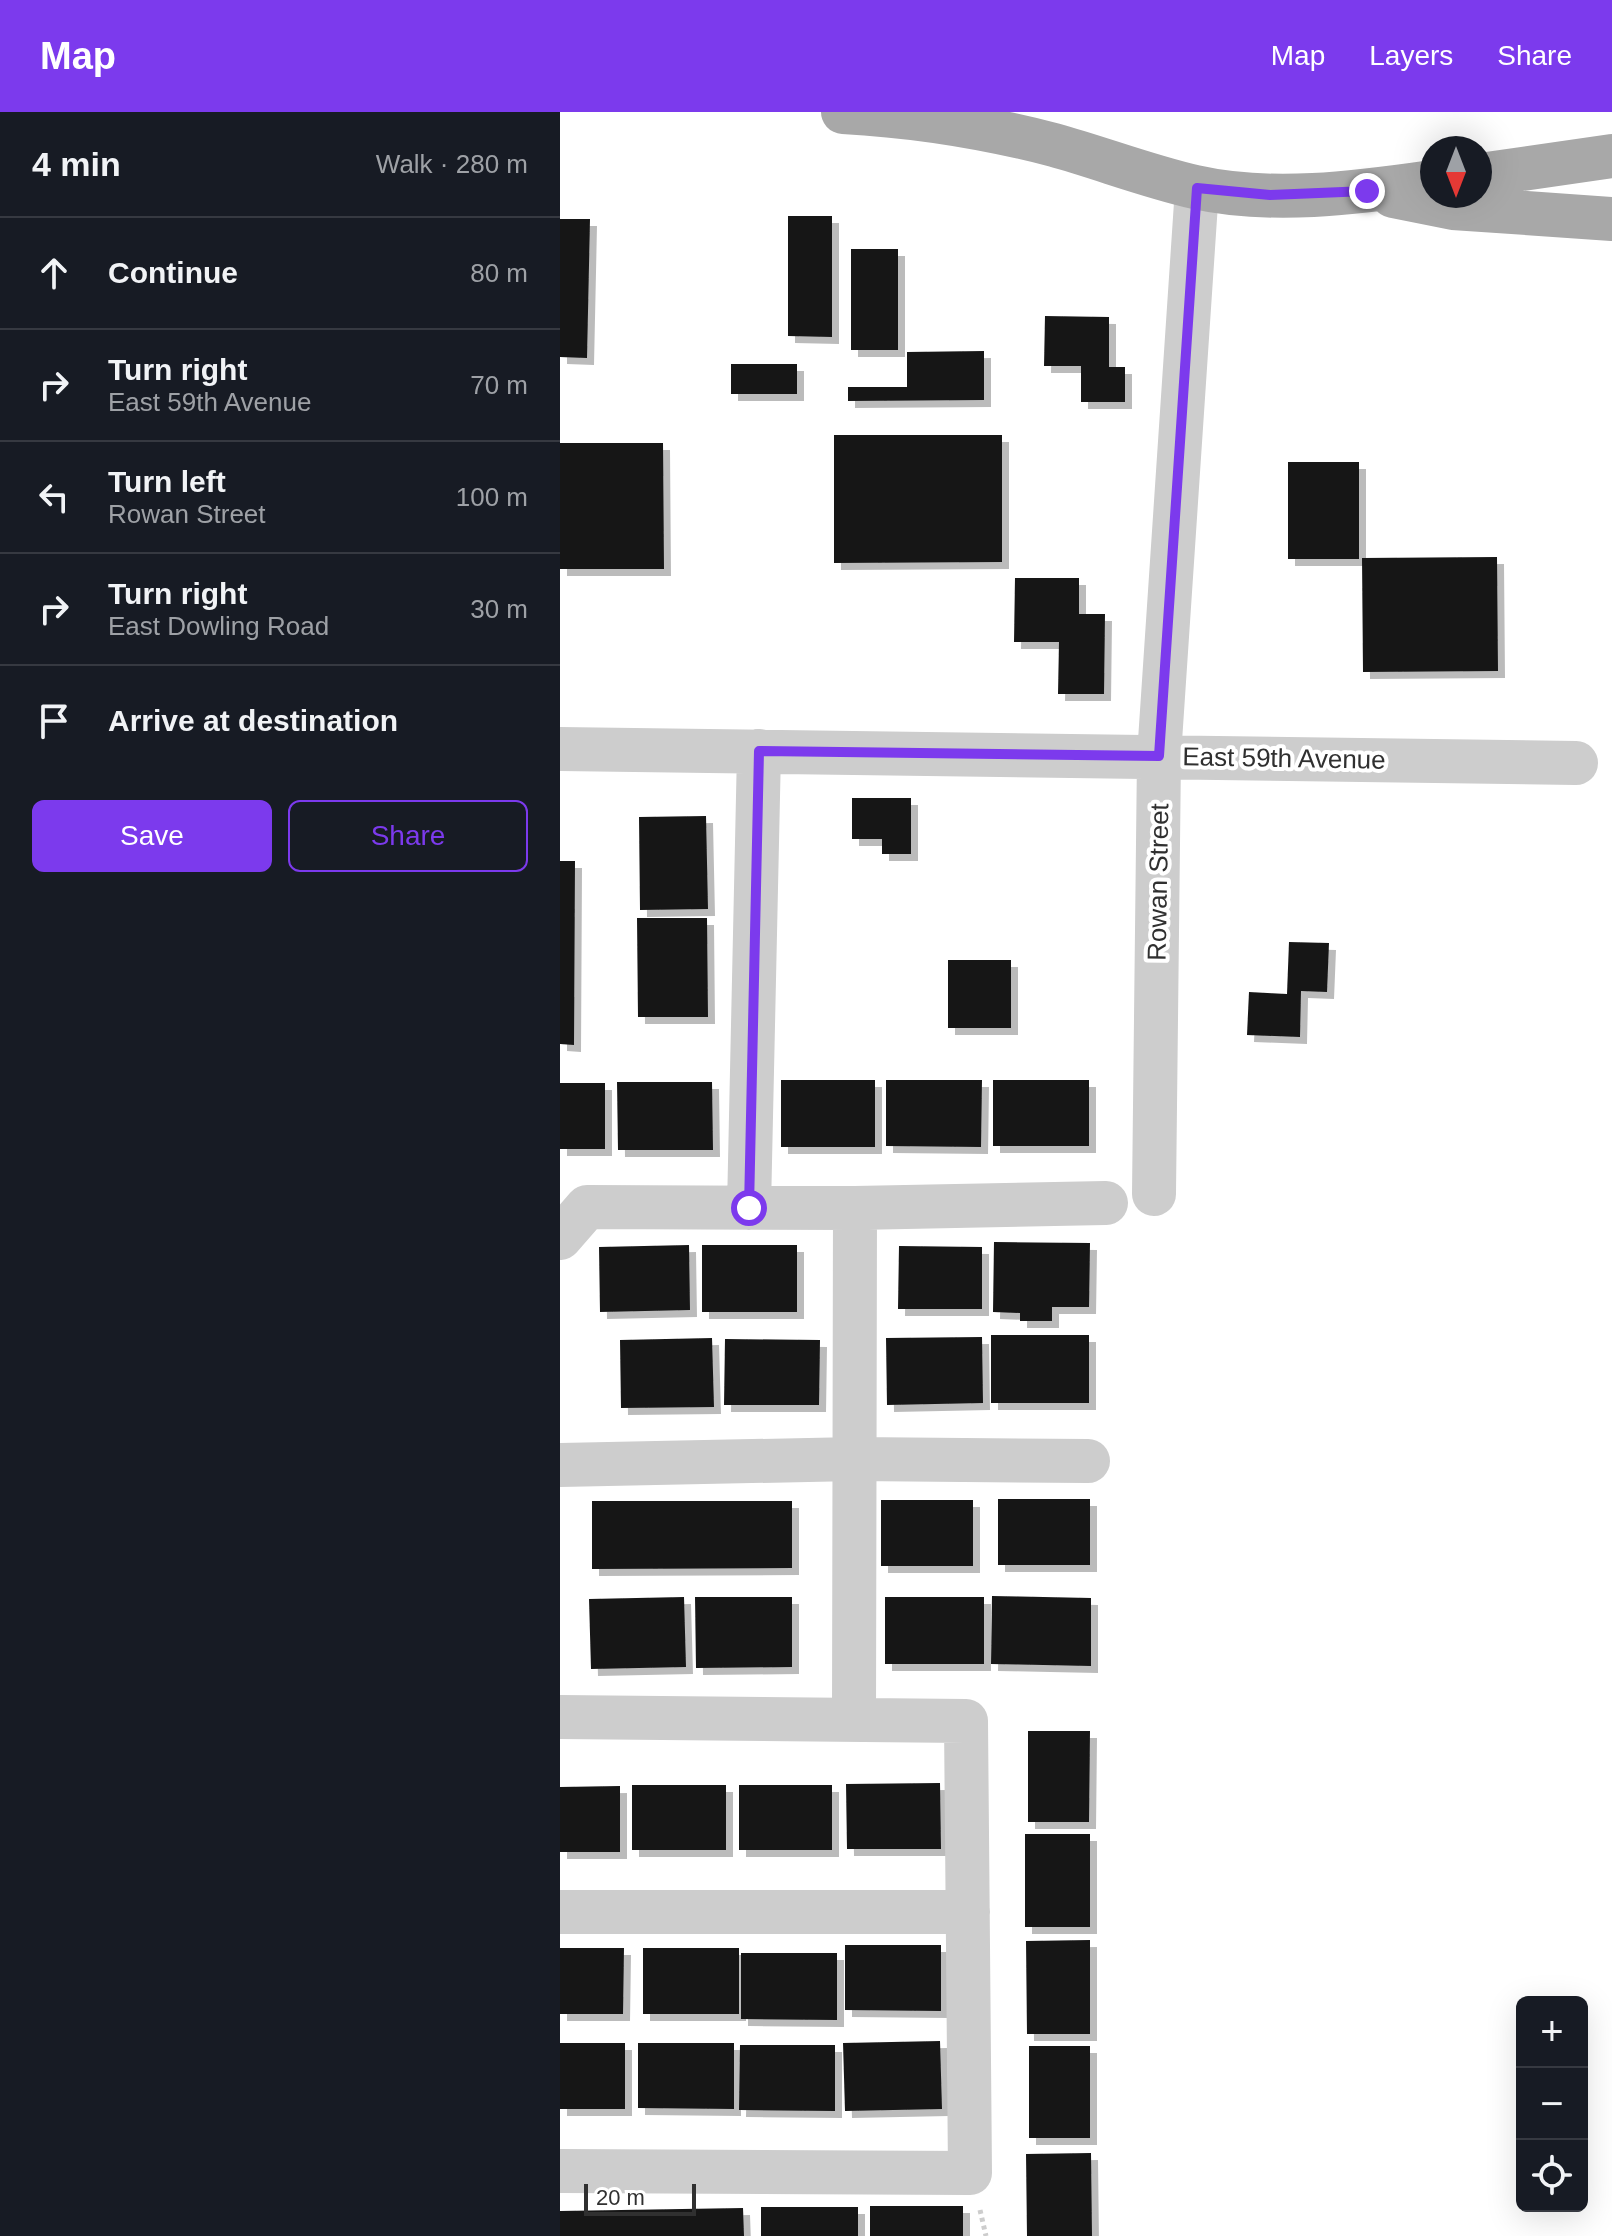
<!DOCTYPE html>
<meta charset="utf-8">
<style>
:root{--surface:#171b24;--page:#242831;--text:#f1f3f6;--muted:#9ea1a6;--line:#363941;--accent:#7c3aed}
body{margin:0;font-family:Helvetica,sans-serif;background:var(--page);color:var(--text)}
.controls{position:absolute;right:24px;bottom:24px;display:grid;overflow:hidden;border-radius:12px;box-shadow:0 8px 32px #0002}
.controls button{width:72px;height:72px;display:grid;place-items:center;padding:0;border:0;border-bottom:2px solid var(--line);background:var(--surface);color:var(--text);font:40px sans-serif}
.compass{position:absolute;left:860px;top:24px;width:72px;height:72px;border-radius:50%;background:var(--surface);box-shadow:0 8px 32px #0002;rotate:180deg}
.scale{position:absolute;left:24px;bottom:20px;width:112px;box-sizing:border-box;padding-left:8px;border:4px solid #303030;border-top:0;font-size:22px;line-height:28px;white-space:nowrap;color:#303030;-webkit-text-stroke:6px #fff;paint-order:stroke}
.stop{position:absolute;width:24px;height:24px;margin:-18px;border:6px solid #7c3aed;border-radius:50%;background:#fff}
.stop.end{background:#7c3aed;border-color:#fff;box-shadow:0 2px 8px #0008}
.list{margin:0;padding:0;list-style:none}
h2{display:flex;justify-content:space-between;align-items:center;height:104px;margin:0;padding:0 32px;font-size:34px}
h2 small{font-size:26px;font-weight:400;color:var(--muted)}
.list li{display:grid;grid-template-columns:52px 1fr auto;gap:24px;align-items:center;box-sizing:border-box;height:112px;padding:0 32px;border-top:2px solid var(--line)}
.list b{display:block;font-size:30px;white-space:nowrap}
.list p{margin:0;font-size:26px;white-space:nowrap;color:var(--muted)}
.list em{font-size:26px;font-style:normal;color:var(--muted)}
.actions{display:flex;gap:16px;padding:24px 32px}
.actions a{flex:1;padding:18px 0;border:2px solid var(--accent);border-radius:12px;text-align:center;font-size:28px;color:var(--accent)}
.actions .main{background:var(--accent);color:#fff}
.icon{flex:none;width:44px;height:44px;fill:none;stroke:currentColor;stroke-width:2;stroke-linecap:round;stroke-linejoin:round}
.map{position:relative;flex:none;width:1052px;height:2124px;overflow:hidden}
header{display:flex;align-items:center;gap:48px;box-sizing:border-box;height:112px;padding:0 40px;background:var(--accent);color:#fff}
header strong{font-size:38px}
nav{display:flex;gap:44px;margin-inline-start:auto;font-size:28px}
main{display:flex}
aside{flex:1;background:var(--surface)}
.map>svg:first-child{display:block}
.building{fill:#171717;filter:url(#shadow)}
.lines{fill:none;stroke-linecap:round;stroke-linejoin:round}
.path{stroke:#cdcdcd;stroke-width:5;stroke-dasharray:4 4;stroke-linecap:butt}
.minor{stroke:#cdcdcd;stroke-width:44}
.major{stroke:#a8a8a8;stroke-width:44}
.route{stroke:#7c3aed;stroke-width:10}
.labels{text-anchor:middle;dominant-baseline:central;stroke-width:8;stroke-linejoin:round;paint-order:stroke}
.street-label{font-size:26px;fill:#303030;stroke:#fff}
</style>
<header>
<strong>Map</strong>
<nav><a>Map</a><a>Layers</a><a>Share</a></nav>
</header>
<main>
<aside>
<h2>4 min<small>Walk · 280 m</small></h2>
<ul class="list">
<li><svg class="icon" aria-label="ahead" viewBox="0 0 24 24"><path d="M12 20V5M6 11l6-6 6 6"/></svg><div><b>Continue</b></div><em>80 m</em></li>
<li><svg class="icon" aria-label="right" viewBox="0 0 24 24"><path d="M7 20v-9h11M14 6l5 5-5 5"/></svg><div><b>Turn right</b><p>East 59th Avenue</p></div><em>70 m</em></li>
<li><svg class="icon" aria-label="left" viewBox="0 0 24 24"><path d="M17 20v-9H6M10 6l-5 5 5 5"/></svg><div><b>Turn left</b><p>Rowan Street</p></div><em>100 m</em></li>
<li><svg class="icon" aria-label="right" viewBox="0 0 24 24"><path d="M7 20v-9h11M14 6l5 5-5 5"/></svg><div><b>Turn right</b><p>East Dowling Road</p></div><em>30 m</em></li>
<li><svg class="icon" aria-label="arrive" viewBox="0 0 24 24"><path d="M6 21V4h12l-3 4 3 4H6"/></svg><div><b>Arrive at destination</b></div></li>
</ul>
<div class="actions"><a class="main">Save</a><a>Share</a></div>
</aside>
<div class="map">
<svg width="1052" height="2124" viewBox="0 0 1052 2124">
<defs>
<filter id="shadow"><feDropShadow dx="7" dy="7" stdDeviation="0" flood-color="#0004"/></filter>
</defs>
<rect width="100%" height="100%" fill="#fff"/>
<!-- building -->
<path class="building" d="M228,104H272V225L228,224Z
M0,107H30L27,246L0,245Z
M291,137H338V238H291Z
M485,204L549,205V255H565V290H521V254H484Z
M424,239V288L288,289V275H347V240Z
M171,252H237V282H171Z
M274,323H442V450L274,451Z
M0,331H103L104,457H0Z
M728,350H799V447H728Z
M937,445L938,559L803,560L802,446Z
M455,466H519V502H545L544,582H498L499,530H454Z
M292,686H351V742H322V727H292Z
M146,704L148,797L80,798L79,705Z
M0,749H15L14,933L0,932Z
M77,806H147L148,905H78Z
M729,830L769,831L767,880L741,879L740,925L687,923L689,880L727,882Z
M388,848H451V916H388Z
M221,968H315V1035H221Z
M326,968H422L421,1035L326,1034Z
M433,968H529V1034H433Z
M57,970H152L153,1038H58Z
M0,971H45V1037H0Z
M434,1130L530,1131L529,1195H492V1209H460V1201L433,1200Z
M129,1133L130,1198L40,1200L39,1135Z
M142,1133H237V1200H142Z
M339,1134L422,1135V1197H338Z
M431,1223H529V1291H431Z
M422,1225L423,1291L327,1293L326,1226Z
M152,1226L154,1295L61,1296L60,1228Z
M165,1227L260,1228L259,1293H164Z
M438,1387H530V1453H438Z
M321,1388H413V1454H321Z
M32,1389H232V1456L32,1457Z
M432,1484L531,1486V1554L431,1552Z
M124,1485L126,1555L31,1557L29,1487Z
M135,1485H232V1555L136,1556Z
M325,1485H424V1552H325Z
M468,1619H530L529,1710H468Z
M380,1671L381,1737H287L286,1672Z
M72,1673H166V1738H72Z
M179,1673H272V1738H179Z
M60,1674V1740H0V1675Z
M465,1722H530V1815H465Z
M530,1828V1922H467L466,1829Z
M285,1833H381V1899L285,1898Z
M0,1836H64L63,1902H0Z
M83,1836H179V1902H83Z
M181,1841H277V1908L181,1907Z
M380,1929L382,1997L285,1999L283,1931Z
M0,1931H65V1997H0Z
M78,1931H174V1997L78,1996Z
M180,1933H275V1999L179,1998Z
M469,1934H530V2026H469Z
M531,2041L532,2124H467L466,2042Z
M310,2094H403V2124H310Z
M201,2095H298V2124H201Z
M183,2096L184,2124H0V2099Z"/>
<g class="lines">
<!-- path -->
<path class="path" d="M420,2098L426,2124"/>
<!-- minor -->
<path class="minor" d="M0,637L1016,651
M594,1082L599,644L637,76
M189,1096L199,639
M0,1126L27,1095L295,1096L546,1091
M0,1353L295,1347L528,1349
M0,1605L406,1609L410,2061L0,2059
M294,1608L295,1096
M0,1800H408"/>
<!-- major -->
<path class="major" d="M283,0C355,4 425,15 494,33C541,46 587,64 635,75C710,92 796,81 872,70
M920,63L1052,44
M833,84L893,96L1052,107"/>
</g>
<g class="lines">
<!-- route -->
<path class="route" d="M189,1096L199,639L599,644L637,76L710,83L807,79"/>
</g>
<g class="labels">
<!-- street labels -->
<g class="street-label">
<text transform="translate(724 646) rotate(1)">East 59th Avenue</text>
<text transform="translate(598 770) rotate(-89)">Rowan Street</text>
</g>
</g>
</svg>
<div class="controls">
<button>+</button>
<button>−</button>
<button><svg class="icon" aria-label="locate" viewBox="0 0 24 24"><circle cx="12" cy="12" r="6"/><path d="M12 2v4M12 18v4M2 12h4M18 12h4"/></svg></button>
</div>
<svg class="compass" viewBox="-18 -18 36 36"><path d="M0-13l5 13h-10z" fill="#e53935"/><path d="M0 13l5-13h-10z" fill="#9ea1a6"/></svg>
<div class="scale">20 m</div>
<div class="stop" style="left:189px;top:1096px"></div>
<div class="stop end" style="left:807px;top:79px"></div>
</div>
</main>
